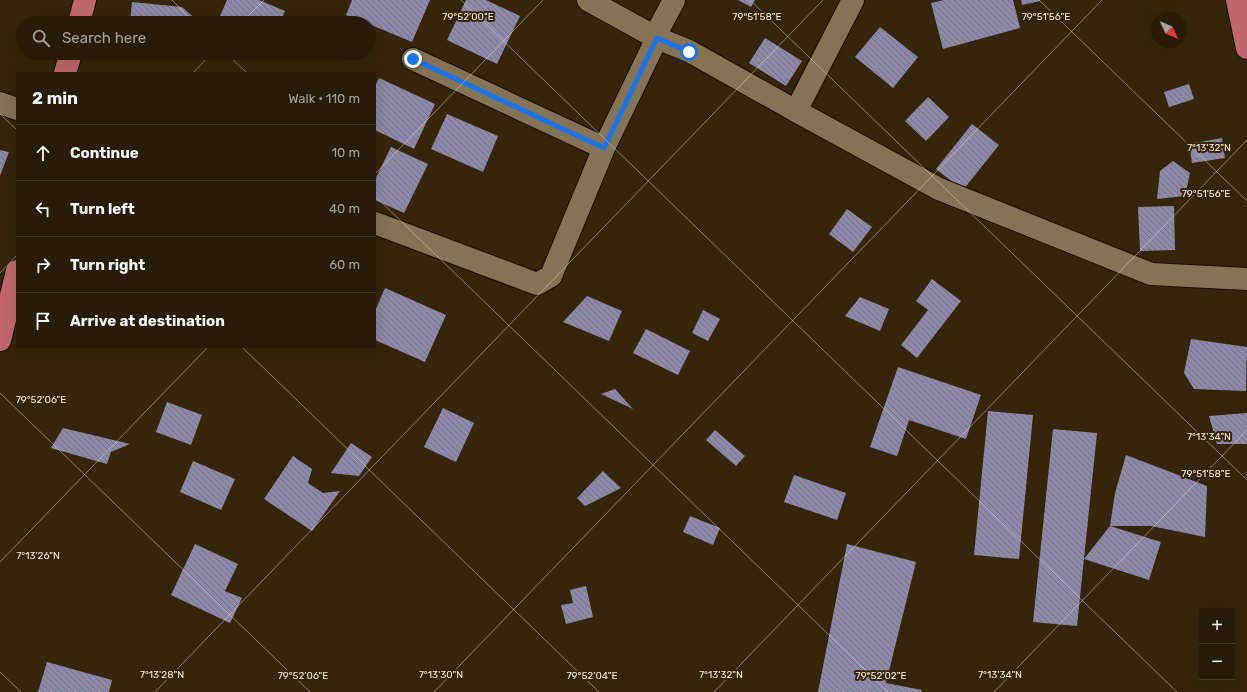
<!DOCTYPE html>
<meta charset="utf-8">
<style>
:root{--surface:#281c07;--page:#342915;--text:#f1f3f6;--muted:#a5a19b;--line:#443a28}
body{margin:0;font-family:Rubik,sans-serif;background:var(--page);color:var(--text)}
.controls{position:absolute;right:12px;bottom:12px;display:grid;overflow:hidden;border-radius:0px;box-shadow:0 4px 16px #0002}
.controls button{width:36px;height:36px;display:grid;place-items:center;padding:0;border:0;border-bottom:1px solid var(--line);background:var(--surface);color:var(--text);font:20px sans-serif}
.compass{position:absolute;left:1151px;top:12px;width:36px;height:36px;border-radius:50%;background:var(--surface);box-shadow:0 4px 16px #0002;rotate:134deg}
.stop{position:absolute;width:12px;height:12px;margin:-9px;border:3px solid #1a73e8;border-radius:50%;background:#fff}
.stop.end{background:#1a73e8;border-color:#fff;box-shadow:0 1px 4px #0008}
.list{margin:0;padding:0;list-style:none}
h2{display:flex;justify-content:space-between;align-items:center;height:52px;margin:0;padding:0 16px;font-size:17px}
h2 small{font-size:13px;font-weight:400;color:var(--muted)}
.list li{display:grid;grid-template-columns:26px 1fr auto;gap:12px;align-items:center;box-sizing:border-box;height:56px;padding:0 16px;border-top:1px solid var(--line)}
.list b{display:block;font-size:15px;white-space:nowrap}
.list em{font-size:13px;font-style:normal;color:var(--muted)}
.icon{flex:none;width:22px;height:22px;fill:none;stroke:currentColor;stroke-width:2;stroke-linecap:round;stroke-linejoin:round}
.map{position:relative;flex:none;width:1247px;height:692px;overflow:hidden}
.search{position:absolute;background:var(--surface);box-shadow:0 4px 16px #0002;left:16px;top:16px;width:360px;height:44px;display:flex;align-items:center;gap:10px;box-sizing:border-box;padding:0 14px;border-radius:22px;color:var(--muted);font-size:15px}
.panel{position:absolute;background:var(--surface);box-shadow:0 4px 16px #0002;left:16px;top:72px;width:360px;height:276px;border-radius:0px}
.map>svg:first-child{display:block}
.building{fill:url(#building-back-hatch)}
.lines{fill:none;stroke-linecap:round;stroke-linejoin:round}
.minor-casing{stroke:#1a0f00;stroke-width:24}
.major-casing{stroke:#1a0f00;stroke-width:24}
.minor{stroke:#847355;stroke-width:22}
.major{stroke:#c0676c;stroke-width:22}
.route{stroke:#1a73e8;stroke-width:5}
.ticks{fill:none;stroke:#f6ecdc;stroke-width:1;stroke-opacity:0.45}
.ticks-label{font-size:10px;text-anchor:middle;fill:#f6ecdc;stroke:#352609;stroke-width:4;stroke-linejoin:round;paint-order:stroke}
</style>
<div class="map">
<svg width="1247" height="692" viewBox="0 0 1247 692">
<defs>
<pattern id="building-back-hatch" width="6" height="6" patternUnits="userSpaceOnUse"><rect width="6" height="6" fill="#8d89a9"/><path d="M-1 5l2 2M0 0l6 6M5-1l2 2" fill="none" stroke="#767285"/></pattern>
</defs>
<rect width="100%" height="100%" fill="#352609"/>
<!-- building -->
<path class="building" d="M227,0H259L285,11L280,23H217Z
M352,0H430L412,42L369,24V23H365L346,15Z
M466,0H486L520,16L497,64L447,40Z
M738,0H755L751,7Z
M944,0H1013L1020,28L943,49L931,3Z
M1021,0H1040V1L1022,5Z
M132,2L182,7L200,23H130Z
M880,27L918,57L893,88L855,57Z
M765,38L802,61L786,86L749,63Z
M379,78L435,104L414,149L375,130V86Z
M1189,84L1194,99L1169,107L1164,92Z
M928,97L949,117L926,141L905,121Z
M447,114L498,136L483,172L431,149Z
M972,124L999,145L963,190L936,169Z
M1222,138L1225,158L1192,163L1189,144Z
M391,147L428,164L404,213L375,200V180Z
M0,150L9,152L0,176Z
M1173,161L1190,173L1185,196L1157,199L1160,171Z
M1174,206L1175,250L1140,251L1138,207Z
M847,209L872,227L853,252L829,234Z
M932,279L961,301L917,358L901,345L928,310L916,301Z
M385,288L446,315L425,362L375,340V311Z
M587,296L622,311L609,341L563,322Z
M860,297L889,309L880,331L845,316Z
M703,310L720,319L708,341L692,333Z
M646,329L690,351L678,375L633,353Z
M1191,339L1247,347L1246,391L1194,389L1184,373Z
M898,367L981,395L966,439L909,420L897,456L870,447Z
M615,389L633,409L601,394Z
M167,402L202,415L191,445L156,432Z
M443,408L474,423L456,462L424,447Z
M988,411L1033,415L1019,559L974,555Z
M1247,413V444H1217L1209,416Z
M63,428L130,444L111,452L107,464L51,448Z
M1053,429L1097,433L1077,626L1033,622Z
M715,430L745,456L736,466L706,440Z
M351,443L372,457L359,476L331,473Z
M1126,455L1207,486L1205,537L1151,526H1110L1115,493Z
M293,456L312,469L308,483L323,493L340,491L312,531L264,499Z
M193,461L235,479L221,510L180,492Z
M603,471L621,488L585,506L577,498Z
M794,475L846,493L837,520L784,502Z
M690,516L720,528L713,545L683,532Z
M1110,526L1161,542L1149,580L1084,559Z
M195,544L238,564L225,591L242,598L230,623L171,595Z
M847,544L916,562L886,683L922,690L921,692H818Z
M586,586L593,617L566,624L561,605L573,603L570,590Z
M47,662L112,680L109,692H38Z"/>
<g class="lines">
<defs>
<path id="minor" d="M588,0L657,38
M655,36L674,0
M413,59L604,148
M0,103L17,109
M796,111L939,189L1151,274L1247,279
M375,223L537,284L551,276L604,148L657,38L689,51L796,111L853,0"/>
<path id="major" d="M1237,0L1247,48
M79,23L85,0
M65,73L71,53
M0,340L17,271"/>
</defs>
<!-- minor casing -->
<use href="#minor" class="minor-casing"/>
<!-- major casing -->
<use href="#major" class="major-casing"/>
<!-- minor -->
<use href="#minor" class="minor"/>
<!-- major -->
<use href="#major" class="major"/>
</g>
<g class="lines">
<!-- route -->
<path class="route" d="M413,59L604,148L657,38L689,52"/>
</g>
<!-- ticks -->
<path class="ticks" d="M172,0L195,23M461,0L1177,692M750,0L1247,480M1039,0L1247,201M241,23L264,0M226,53L247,73M193,73L212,53M0,114L17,130M375,174L543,0M375,196L888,692M0,273L17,255M242,347L599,692M0,393L310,692M0,562L208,347M0,672L21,692M155,692L823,0M434,692L1102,0M714,692L1247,140M994,692L1247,430"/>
<g class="ticks-label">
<text x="468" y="20">79°52'00"E</text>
<text x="757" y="20">79°51'58"E</text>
<text x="1046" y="20">79°51'56"E</text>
<text x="1209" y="151">7°13'32"N</text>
<text x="1206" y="197">79°51'56"E</text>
<text x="41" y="403">79°52'06"E</text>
<text x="1209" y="440">7°13'34"N</text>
<text x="1206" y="477">79°51'58"E</text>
<text x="38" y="559">7°13'26"N</text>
<text x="162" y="678">7°13'28"N</text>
<text x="441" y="678">7°13'30"N</text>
<text x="721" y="678">7°13'32"N</text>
<text x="1000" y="678">7°13'34"N</text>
<text x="303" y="679">79°52'06"E</text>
<text x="592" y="679">79°52'04"E</text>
<text x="881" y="679">79°52'02"E</text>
</g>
</svg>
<div class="controls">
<button>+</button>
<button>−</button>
</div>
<svg class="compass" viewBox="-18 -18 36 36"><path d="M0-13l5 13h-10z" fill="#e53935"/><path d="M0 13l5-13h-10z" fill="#a5a19b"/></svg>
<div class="stop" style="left:689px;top:52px"></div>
<div class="stop end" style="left:413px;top:59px"></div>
<div class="search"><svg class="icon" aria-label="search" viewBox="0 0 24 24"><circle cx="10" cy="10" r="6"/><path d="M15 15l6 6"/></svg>Search here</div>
<section class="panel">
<h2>2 min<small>Walk · 110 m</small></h2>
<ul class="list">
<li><svg class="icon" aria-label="ahead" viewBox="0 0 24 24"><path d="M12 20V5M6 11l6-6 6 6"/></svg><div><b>Continue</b></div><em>10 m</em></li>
<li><svg class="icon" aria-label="left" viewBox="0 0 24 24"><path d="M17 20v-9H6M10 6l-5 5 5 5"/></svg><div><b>Turn left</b></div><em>40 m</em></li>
<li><svg class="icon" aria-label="right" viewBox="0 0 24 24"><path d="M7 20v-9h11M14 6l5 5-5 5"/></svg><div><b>Turn right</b></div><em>60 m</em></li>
<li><svg class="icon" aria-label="arrive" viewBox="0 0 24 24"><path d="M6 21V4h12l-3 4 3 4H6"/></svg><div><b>Arrive at destination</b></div></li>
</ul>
</section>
</div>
